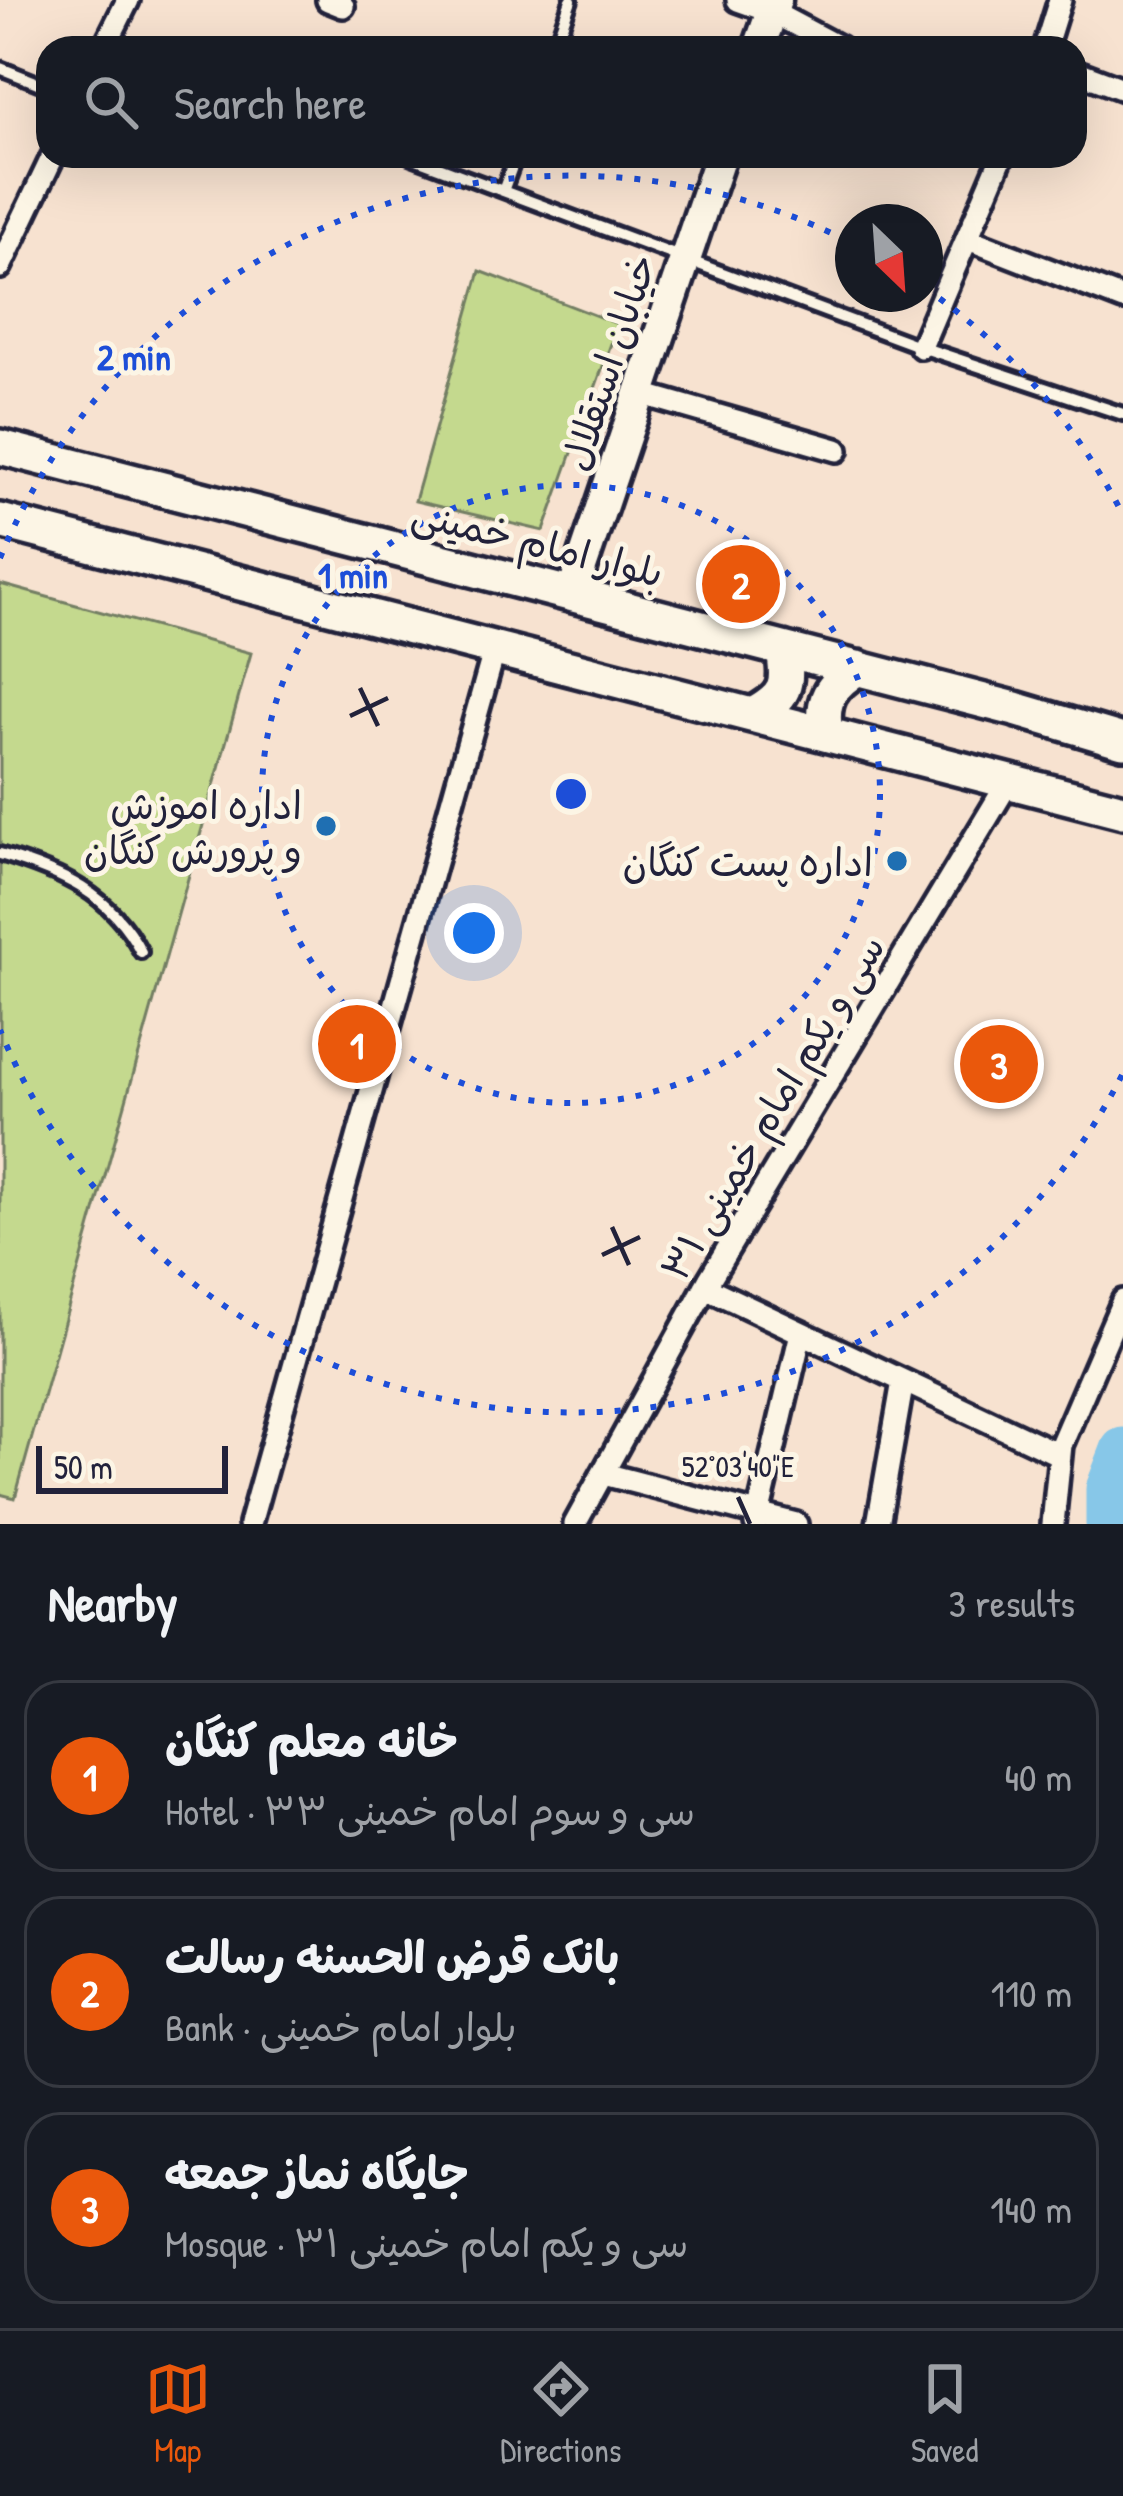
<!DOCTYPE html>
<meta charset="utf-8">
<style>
:root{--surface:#171b24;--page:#20242c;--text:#f1f3f6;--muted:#9ea1a6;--line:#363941;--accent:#ea580c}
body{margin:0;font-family:"Patrick Hand","Playpen Sans Arabic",sans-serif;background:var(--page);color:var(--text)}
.compass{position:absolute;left:835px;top:204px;width:108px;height:108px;border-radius:50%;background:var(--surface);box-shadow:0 12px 48px #0002;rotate:155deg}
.scale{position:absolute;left:36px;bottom:30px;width:192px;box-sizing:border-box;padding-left:12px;border:6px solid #22223b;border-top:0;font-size:33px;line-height:42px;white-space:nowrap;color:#22223b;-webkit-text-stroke:9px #fcf5e5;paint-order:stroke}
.you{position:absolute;left:474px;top:933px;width:42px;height:42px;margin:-30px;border:9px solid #fff;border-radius:50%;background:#1a73e8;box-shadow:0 0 0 18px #1a73e833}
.badge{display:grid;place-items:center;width:78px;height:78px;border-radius:50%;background:var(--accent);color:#fff;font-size:39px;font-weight:700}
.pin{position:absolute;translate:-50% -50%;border:6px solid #fff;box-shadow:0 3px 12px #0006}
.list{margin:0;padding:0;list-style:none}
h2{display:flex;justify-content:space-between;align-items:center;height:156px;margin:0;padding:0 48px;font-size:51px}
h2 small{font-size:39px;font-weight:400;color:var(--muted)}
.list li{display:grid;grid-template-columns:78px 1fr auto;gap:36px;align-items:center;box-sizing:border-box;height:192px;margin:0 24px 24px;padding:0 24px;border:3px solid var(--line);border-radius:36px}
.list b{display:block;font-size:45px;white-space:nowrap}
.list p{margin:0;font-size:39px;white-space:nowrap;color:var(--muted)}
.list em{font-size:39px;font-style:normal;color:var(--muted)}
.icon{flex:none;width:66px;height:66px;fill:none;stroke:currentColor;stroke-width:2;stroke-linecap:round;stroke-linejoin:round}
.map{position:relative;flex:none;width:1123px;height:1524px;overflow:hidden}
.search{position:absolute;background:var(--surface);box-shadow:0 12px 48px #0002;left:36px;right:36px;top:36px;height:132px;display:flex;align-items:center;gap:30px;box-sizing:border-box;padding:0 42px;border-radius:36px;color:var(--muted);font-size:45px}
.sheet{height:804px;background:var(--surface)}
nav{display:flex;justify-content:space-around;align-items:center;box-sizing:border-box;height:168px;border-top:3px solid var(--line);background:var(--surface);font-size:33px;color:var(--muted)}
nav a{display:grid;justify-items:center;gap:6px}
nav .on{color:var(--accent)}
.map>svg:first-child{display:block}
.green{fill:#c4d98e;stroke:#737e64;stroke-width:3}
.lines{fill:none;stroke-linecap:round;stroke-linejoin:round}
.river{stroke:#87c7e8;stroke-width:45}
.service-casing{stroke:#22223b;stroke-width:20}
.minor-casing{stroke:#22223b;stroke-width:30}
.secondary-casing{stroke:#22223b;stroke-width:39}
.primary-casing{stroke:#22223b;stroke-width:42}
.service{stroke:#fcf5e5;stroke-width:10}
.minor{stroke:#fcf5e5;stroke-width:21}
.secondary{stroke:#fcf5e5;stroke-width:30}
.primary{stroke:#fcf5e5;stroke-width:33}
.ticks{fill:none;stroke:#22223b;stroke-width:4.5}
.ring{fill:none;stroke:#1d4ed8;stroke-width:6;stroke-dasharray:6 12}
.poi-dot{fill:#1f6fb2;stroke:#fcf5e5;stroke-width:4.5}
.labels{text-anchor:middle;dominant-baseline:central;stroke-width:10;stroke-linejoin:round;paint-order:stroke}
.street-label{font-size:39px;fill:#22223b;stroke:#fcf5e5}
.poi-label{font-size:39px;fill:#22223b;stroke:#fcf5e5;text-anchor:end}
.ticks-label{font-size:30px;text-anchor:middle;fill:#22223b;stroke:#fcf5e5;stroke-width:10;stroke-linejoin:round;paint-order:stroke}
.centre{fill:#1d4ed8;stroke:#fcf5e5;stroke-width:6}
.ring-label{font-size:36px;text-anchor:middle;font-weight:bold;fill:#1d4ed8;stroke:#fcf5e5;stroke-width:10;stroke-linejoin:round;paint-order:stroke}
</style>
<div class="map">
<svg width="1123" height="1524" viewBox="0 0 1123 1524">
<rect width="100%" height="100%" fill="#f7e2d0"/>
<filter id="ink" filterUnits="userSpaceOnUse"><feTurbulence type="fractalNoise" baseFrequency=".00833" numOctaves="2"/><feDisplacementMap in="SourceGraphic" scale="24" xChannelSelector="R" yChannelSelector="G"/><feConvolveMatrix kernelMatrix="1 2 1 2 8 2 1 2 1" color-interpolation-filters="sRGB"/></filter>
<g filter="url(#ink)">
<!-- green -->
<path class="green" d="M480,271L618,324L544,531L415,501Z
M0,584L251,653L15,1498L0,1494Z"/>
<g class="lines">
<!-- river -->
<path class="river" d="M1108,1524V1489L1123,1450"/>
<defs>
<path id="service" d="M554,48L571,0
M0,68L48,87
M409,156L921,347L1123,414
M503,191L516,156
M0,854C60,872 111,893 141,952"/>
<path id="minor" d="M328,0L343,6
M738,0L772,12L840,48
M104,48L128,0
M1045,48L1060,0
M1075,71L1123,89
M968,239L1123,299
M0,267L53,156
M921,347L1002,156
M639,393L837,450
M705,1287L1060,1455
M604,1474L796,1524
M250,1524L495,648
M575,1524L709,1280L1009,781
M756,1524L801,1333
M878,1524L903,1381
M1053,1524L1061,1445L1123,1301"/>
<path id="secondary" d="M759,48L776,0
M572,594L720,156"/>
<path id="primary" d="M0,447L1015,709L1123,741
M0,521L1123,811
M753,715C787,696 789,686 783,649
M826,734C820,701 830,685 858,668"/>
</defs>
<!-- service casing -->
<use href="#service" class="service-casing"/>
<!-- minor casing -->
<use href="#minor" class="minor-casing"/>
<!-- secondary casing -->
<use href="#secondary" class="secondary-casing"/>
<!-- primary casing -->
<use href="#primary" class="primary-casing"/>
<!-- service -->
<use href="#service" class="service"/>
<!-- minor -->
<use href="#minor" class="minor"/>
<!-- secondary -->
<use href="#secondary" class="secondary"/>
<!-- primary -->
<use href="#primary" class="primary"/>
</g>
</g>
<!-- ticks -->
<path class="ticks" d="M360,688L378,726M350,716L388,698M612,1227L629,1265M602,1255L640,1237M738,1497L750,1524"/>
<!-- distance rings -->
<g class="ring">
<circle cx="571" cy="794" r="309"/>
<path d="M1122 1075A618 618 0 0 1 0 1030M0 558A618 618 0 0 1 852 243M925 288A618 618 0 0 1 1122 513"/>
</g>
<!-- markers -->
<g class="poi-dot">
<circle cx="326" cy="826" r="12"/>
<circle cx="897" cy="861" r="12"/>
</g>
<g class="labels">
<!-- street labels -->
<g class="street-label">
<text transform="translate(608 362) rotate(-72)">خیابان استقلال</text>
<text transform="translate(538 542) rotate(14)">بلوار امام خمینی</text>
<text transform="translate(772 1107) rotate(-59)">سی و یکم امام خمینی ۳۱</text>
</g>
<!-- poi labels -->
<g class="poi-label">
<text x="302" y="804">اداره اموزش<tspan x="302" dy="45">و پرورش کنگان</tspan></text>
<text x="873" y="861">اداره پست کنگان</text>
</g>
</g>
<g class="ticks-label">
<text x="738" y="1477">52°03'40"E</text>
</g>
<circle cx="571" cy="794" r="18" class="centre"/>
<g class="ring-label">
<text x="134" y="370">2 min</text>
<text x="353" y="588">1 min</text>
</g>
</svg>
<svg class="compass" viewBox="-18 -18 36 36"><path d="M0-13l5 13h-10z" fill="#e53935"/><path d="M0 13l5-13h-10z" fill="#9ea1a6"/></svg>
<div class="scale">50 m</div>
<div class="you"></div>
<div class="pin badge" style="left:357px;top:1044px">1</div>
<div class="pin badge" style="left:741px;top:584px">2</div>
<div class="pin badge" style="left:999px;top:1064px">3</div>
<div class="search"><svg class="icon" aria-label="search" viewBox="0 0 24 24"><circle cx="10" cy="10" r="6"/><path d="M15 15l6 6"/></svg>Search here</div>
</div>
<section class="sheet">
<h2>Nearby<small>3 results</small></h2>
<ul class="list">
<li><span class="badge">1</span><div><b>خانه معلم کنگان</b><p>Hotel · سی و سوم امام خمینی ۳۳</p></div><em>40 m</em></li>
<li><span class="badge">2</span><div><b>بانک قرض الحسنه رسالت</b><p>Bank · بلوار امام خمینی</p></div><em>110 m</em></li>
<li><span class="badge">3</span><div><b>جایگاه نماز جمعه</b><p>Mosque · سی و یکم امام خمینی ۳۱</p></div><em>140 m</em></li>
</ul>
</section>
<nav>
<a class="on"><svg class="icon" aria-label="map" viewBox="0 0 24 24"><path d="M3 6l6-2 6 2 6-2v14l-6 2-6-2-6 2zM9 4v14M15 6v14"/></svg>Map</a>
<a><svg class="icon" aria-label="directions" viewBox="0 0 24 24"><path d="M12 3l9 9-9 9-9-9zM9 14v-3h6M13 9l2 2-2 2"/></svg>Directions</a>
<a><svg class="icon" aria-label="saved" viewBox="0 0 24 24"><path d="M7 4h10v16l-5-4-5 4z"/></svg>Saved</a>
</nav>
